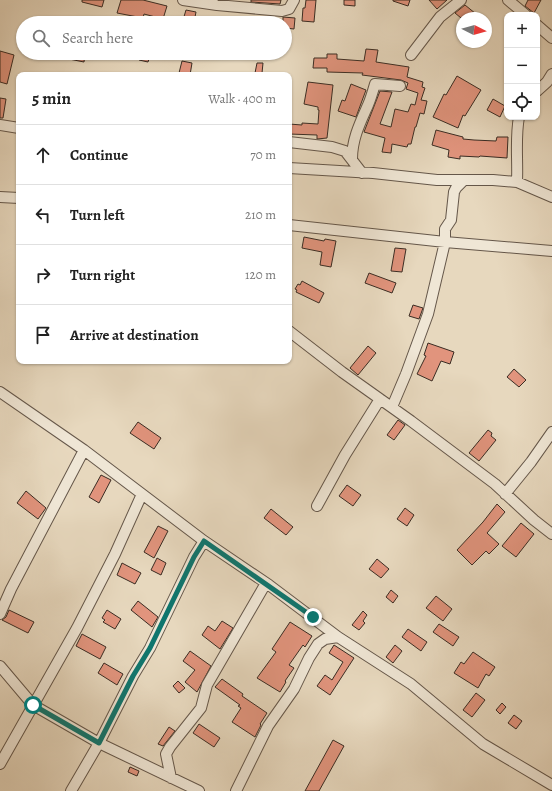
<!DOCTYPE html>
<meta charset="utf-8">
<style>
:root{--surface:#fff;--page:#f6f6f6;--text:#222;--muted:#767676;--line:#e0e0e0}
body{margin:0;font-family:Alegreya,serif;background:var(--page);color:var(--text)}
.controls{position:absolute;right:12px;top:12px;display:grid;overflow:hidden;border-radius:8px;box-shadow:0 1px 3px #0004}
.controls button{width:36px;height:36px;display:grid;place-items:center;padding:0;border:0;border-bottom:1px solid var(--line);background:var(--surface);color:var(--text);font:20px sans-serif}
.compass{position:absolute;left:456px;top:12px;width:36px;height:36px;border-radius:50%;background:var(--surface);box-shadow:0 1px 3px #0004;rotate:96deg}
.stop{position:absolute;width:12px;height:12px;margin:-9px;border:3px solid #0f766e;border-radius:50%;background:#fff}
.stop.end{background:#0f766e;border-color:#fff;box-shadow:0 1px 4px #0008}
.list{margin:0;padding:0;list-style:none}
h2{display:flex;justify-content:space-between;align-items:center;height:52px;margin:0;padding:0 16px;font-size:17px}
h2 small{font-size:13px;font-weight:400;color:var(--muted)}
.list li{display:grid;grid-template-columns:26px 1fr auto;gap:12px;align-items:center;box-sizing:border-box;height:60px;padding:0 16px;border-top:1px solid var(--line)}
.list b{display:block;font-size:15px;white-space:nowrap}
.list em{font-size:13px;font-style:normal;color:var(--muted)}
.icon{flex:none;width:22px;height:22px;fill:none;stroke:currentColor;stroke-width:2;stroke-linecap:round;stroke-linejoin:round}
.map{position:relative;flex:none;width:552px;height:791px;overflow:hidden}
.search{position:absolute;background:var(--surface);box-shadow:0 1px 3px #0004;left:16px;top:16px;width:276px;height:44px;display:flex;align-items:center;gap:10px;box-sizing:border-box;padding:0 14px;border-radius:22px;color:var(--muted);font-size:15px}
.panel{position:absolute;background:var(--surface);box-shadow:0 1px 3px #0004;left:16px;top:72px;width:276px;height:292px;border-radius:8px}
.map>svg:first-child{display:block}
.building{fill:#e1947d;stroke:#3a2c23}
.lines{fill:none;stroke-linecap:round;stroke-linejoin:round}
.minor-casing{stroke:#65574a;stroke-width:12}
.minor{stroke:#efe6d5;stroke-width:10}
.route{stroke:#0f766e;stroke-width:5}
</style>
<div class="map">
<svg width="552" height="791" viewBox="0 0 552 791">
<rect width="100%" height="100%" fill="#e7d8be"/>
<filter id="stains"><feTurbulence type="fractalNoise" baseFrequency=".005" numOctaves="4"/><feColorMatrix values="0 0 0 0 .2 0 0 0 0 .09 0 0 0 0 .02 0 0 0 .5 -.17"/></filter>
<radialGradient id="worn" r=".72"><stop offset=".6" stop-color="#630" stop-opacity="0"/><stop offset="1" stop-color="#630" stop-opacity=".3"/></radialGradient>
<!-- building -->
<path class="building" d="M82,0H104L102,7L82,2Z
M121,0H143L167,6L163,19L144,14L143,18L117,13Z
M251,0H281L280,4L251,2Z
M306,0H316L314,22L302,21L303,8H305Z
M344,0H355V6L344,5Z
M393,0H410L408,6L393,1Z
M429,0H447L437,9Z
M528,0H541L534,13L525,6Z
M465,5L481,18H461L455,13Z
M186,10L196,12L194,22L183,20Z
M216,17L234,18V17H245V23H216Z
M283,17L295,18L294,29L285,28V23H283Z
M366,49L378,50L376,62L409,67L407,77L423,82L422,87L425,88L421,100L427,101L424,114L420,113L416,127H415L411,144H408L407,147L392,144L391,153L382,152L385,138L364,132L380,91L392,92L380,124L391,127L395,109L408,112L411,104L415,105L418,93L406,89L408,83L401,80L362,75L363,73L327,72V68H313L314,58H327V54H337V59L364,61Z
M0,51L14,55L7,84L0,82Z
M70,53H85L84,62L69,59Z
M142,53H151L148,62L139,60Z
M182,61L192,63L190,75L179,73Z
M257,63H263L262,73H255Z
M457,76L481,90L465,116L463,115L458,128L433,117L444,94L446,95Z
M308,82L333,85L327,138L317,139V135L289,134V124L302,125V123L318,124L319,110H318V107L304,104Z
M351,84L366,90L356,117L338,111L342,100L345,101Z
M0,98L6,99L3,118H0Z
M493,99L505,106L500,117L487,110Z
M436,130L463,137V139L474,140L496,141L497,137H508L507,158L480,156L479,157L460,156V159L448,157L449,150L432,145Z
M304,237L324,241L325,239L336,241L331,267L320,265L322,252L302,248Z
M395,248L406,249L402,272L391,271Z
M369,273L396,283L392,293L365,283Z
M302,281L324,293L319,303L296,292L297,290L295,289L298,284L300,285Z
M413,305L423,308L419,319L409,316Z
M428,343L454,352L450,364L441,361L432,381L417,374L426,356L424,355Z
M368,346L376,353L358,375L350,368Z
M514,369L526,380L519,387L507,377Z
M398,420L405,425L394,440L387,435Z
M138,422L161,438L154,449L130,433Z
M488,430L492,433L491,436L496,440L479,461L469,453Z
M101,475L111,480L99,503L89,497Z
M347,485L361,495L353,506L339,496Z
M26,491L46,508L38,519L17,503Z
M497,504L505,512L487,533L499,544L489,554L486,551L472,565L457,550L483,522Z
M405,508L414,515L407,526L397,519Z
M271,509L293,527L286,535L264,518Z
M521,523L534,534L516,557L502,546Z
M158,526L168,531L154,558L144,552Z
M157,558L166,563L161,575L151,570Z
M377,559L389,569L381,578L369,569Z
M122,563L141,573L135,584L117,575Z
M391,590L398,596L393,603L386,597Z
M436,596L452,609L443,621L426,608Z
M138,601L158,617L152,627L131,610Z
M9,610L34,622L28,633L2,620L6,617Z
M107,610L121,619L115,629L103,622L105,620L102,618Z
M363,611L367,615L363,621L365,623L359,630L352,625Z
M222,621L233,628L220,649L202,635L208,626L215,631Z
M290,622L312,636L305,647L303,645L289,665L294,668L285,681L286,682L280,692L257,678L276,652L272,649Z
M439,624L459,637L453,646L433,632Z
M408,629L427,642L421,651L402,637Z
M82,634L106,647L100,659L76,646Z
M334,645L354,658L330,695L317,686L325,675L332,680L343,662L329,653Z
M395,645L402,651L393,663L386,657Z
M190,651L211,666L197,692L185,682L195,670L183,661Z
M473,652L495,667L489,676L486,674L478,688L454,673L461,662L464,664Z
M104,663L123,674L117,685L98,673Z
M222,679L243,694L242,696L267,713L260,724L261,725L255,737L232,722L241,708L238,706L240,705L215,687Z
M178,681L185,688L179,693L173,686Z
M476,693L485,700L472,717L463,710Z
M502,703L506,707L500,714L496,710Z
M514,715L522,721L516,729L508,723Z
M199,724L220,738L214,747L193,733Z
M169,727L175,731L163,746L158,744Z
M333,740L344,746L319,791H305Z
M130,767L139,771L137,776L128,772Z"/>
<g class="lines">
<defs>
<path id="minor" d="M183,0L217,5L282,11L289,9L294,0
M508,0L526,15
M537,25L552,38
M411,55L440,17L461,0
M537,91L547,82L552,74
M0,125L19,128
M289,142L332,147L345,151L362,173
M352,159C352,139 360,123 368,105C371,98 373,91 375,84L400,86
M289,168L373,173L437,180H493L517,182L552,197
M517,182C518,160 515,138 519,117
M0,197L19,198
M289,225L445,242L552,251
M289,331L342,372L411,421L495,484L534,520L552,534
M0,392L84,450L204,541L269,585L338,637L411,684L483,744L552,785
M392,407L406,374L428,314L445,242V229L451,220L454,192L456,188L464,180
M505,494L531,462L552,432
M317,506L345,455L380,399
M0,614L11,589L84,450
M0,666L33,705L99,743L199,791
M0,764L77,628L115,554L142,494
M171,778L166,754L170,747L201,708L207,685L266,583
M71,791L99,743L133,676L150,648L194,557L204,541
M236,791L268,726L294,689L309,658L318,644L325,639L338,637"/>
</defs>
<!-- minor casing -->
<use href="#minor" class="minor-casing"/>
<!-- minor -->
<use href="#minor" class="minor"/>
</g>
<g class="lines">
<!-- route -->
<path class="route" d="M33,705L99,743L133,676L150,648L194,557L204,541L313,617"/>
</g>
<rect width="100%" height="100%" filter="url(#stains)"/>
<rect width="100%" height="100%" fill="url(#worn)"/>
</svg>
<div class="controls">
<button>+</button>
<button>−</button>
<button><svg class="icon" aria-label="locate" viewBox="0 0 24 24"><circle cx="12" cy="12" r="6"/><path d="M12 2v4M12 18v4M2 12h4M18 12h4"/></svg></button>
</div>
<svg class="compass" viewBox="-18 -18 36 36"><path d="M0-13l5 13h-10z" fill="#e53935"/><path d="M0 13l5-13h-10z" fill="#767676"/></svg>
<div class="stop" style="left:33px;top:705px"></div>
<div class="stop end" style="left:313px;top:617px"></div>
<div class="search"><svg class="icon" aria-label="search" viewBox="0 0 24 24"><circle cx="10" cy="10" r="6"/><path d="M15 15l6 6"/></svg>Search here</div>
<section class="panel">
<h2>5 min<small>Walk · 400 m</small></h2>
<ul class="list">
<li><svg class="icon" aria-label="ahead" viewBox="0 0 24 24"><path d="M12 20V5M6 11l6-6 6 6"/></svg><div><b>Continue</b></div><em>70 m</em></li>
<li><svg class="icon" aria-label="left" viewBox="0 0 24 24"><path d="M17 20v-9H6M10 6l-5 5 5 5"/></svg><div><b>Turn left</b></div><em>210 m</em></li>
<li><svg class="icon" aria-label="right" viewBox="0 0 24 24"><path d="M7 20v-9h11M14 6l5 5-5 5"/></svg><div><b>Turn right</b></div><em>120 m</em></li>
<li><svg class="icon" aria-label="arrive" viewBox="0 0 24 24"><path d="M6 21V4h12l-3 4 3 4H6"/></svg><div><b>Arrive at destination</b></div></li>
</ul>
</section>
</div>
